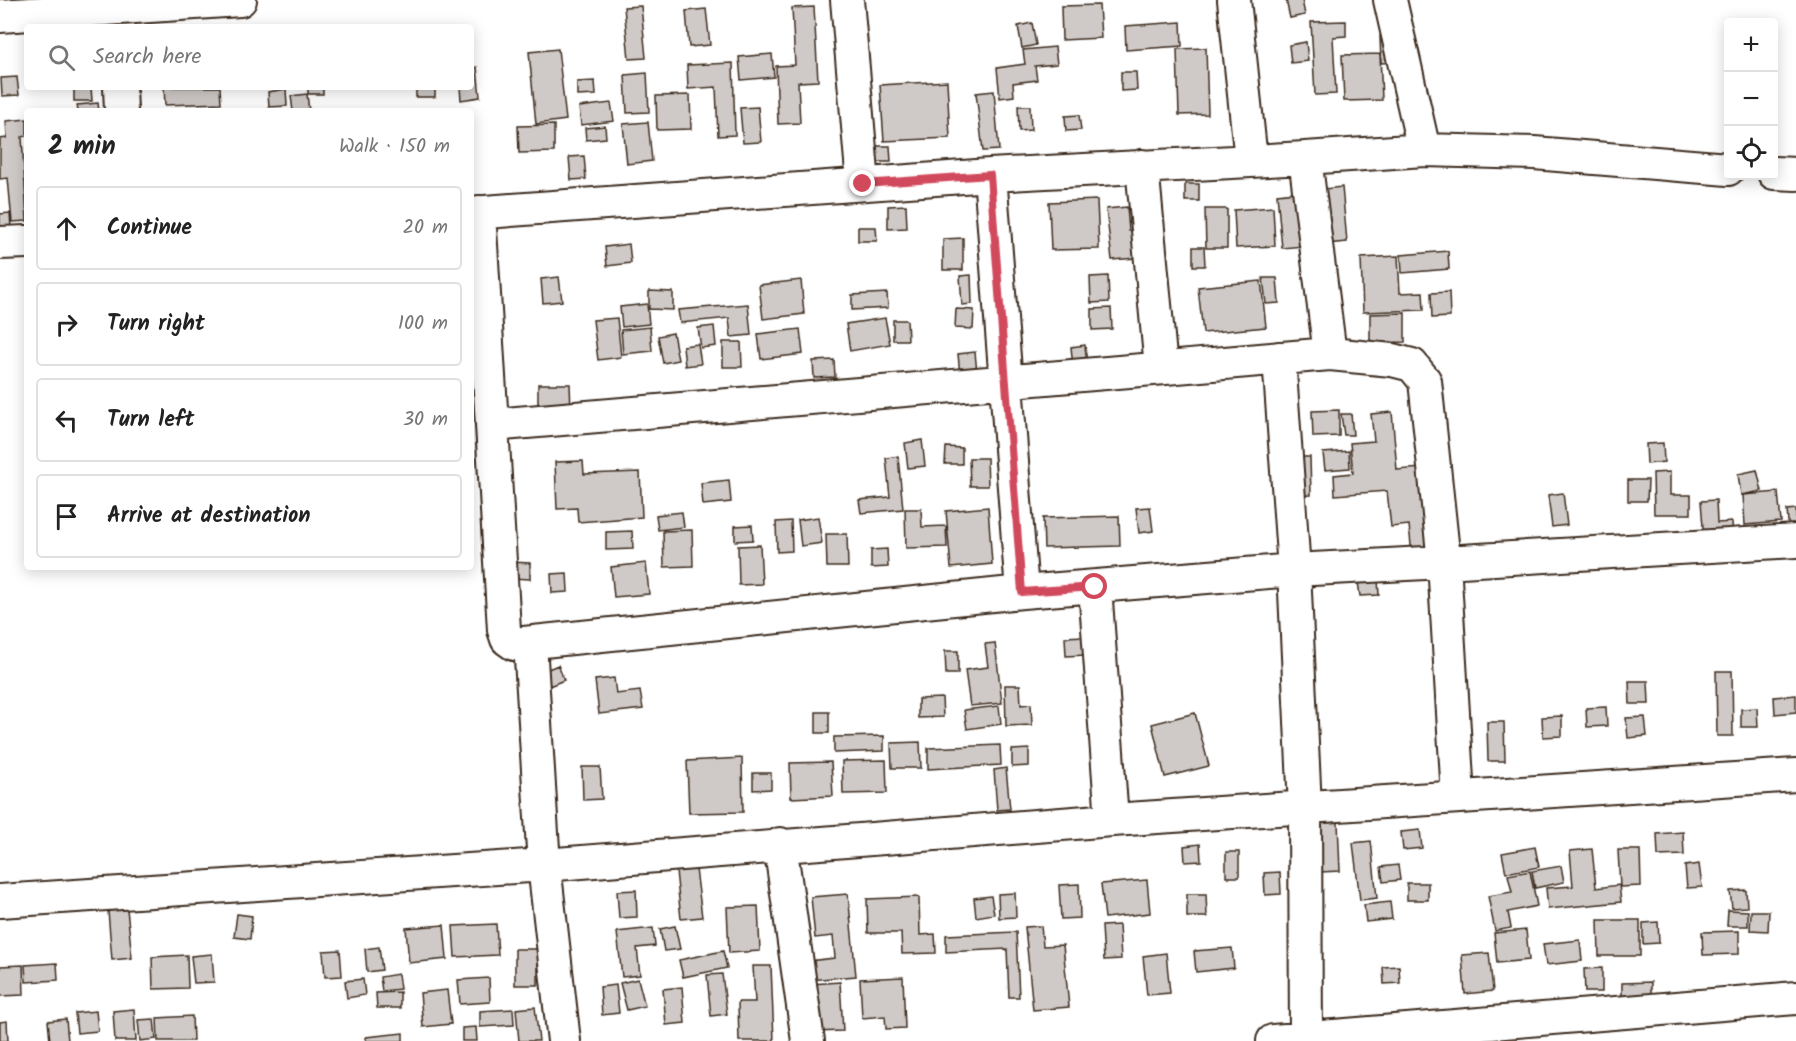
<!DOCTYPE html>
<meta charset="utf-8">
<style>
:root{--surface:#fff;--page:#f2f2f2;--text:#222;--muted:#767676;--line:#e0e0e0}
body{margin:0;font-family:Kalam,sans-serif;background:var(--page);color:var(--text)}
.controls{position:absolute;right:18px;top:18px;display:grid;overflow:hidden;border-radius:6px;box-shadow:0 3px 15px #0003}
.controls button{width:54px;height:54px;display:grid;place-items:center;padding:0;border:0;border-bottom:2px solid var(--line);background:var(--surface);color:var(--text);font:30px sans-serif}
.stop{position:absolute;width:18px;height:18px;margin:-14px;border:4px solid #d1495b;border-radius:50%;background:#fff}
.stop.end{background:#d1495b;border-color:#fff;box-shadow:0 2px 6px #0008}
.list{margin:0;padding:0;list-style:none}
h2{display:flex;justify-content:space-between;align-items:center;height:78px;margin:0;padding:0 24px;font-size:26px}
h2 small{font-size:20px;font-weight:400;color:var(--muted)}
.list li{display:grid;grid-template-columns:39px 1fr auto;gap:18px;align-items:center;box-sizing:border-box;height:84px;margin:0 12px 12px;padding:0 12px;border:2px solid var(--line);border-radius:6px}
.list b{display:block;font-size:22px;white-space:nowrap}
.list em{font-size:20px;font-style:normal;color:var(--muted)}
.icon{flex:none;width:33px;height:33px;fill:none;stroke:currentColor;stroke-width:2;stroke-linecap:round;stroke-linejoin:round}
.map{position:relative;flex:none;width:1796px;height:1041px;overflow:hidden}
.search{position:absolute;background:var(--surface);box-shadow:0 3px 15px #0003;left:24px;top:24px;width:450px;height:66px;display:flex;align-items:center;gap:15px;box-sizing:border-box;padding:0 21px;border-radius:6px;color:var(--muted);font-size:22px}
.panel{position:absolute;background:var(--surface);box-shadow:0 3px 15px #0003;left:24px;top:108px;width:450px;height:462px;border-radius:6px}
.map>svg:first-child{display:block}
.building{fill:#cfcac7;stroke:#3b2a1e;stroke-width:1.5}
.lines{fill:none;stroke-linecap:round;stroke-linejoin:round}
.street-casing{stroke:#3b2a1e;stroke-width:36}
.street{stroke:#fff;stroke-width:32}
.route{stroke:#d1495b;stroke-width:8}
</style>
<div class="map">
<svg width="1796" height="1041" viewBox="0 0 1796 1041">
<rect width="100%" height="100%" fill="#fff"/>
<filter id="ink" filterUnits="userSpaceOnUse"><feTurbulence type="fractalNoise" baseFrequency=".0167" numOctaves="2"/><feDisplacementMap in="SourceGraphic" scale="12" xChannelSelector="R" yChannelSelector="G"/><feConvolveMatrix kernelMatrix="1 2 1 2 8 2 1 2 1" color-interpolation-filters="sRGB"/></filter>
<g filter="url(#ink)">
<!-- building -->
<path class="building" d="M1286,0H1302L1305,15L1290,18Z
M1099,5L1101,38L1062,40L1061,6Z
M641,6L646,58L629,59L624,7Z
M814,7L818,81L798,82L800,123L778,124L776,66L795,65L792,8Z
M706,9L710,45L689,47L686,11Z
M1346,21V36L1333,37L1336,94L1315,95L1311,22Z
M1181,22L1182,46L1126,50L1125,26Z
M1032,23L1036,45L1022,48L1018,26Z
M1399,35L1400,62L1381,63L1380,36Z
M1306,42L1308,61L1291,63L1289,45Z
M1055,47L1057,64L1035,66L1037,80L1013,83L1014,96L1000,98L997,68L1025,64L1023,50Z
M1206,48L1208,114L1179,115L1177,49Z
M558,49L566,120L536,124L529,52Z
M772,54L774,77L741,80L739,57Z
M1380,54L1382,100L1344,101L1342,55Z
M733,63L735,135L718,136L716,87L688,89L687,65Z
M477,67L480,97L461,100L460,87H471V68Z
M1121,72H1136L1137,90L1121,91Z
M647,73L649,112L627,113L625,75Z
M17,77L19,95L2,96L1,78Z
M595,81L596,95L577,96V82Z
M947,81L950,138L884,141L880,85Z
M74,87H91L92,101H74Z
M164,87H220L221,103L165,105Z
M308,87H323V94H308Z
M416,87H435V97H416Z
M286,89L287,106L269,107L268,92Z
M994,91L999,150L983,151L976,93Z
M307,94L309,111H293L291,96Z
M690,95L691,129L657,130L656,96Z
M98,103L99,111H78L77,105Z
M611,103L614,121L581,125L579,107Z
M1018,106H1030L1031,130L1019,131Z
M758,107L761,142L743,143L740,108Z
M1079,115L1081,130L1066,131L1065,116Z
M27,119V136L22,137L27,221L12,222L8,178L0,179V139L7,138L6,121Z
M648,122L652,161L627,164L623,124Z
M554,125V152L519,153L518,126Z
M605,126L606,138L586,140L585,128Z
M874,146H890L891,162H875Z
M584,156L586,179L571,180L569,157Z
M1185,184H1199V201H1185Z
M1342,187L1347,242L1282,248L1277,194Z
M1097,200L1099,249L1051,250L1049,202Z
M906,205L907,228L888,229V206Z
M1127,207L1129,231L1145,229L1148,257L1112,260L1106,209Z
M1273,207L1275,246L1236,248L1234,210Z
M1205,209H1227V248H1206Z
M10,213L12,245H0V214Z
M858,227H876L877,241H858Z
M963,238V270H943V239Z
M629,244L631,263L607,266L605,247Z
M1193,247H1204L1205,266H1193Z
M1448,251L1449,269L1402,273L1401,255Z
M1398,256L1400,293L1423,292L1424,310L1363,312L1361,258Z
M971,275L972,304L962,305L960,276Z
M1108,276L1109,302L1091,303L1090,277Z
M559,277L562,301L543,303L541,279Z
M1263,278H1277L1279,303L1266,304Z
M801,280L804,314L763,319L759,285Z
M1261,281L1266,327L1203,333L1198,287Z
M649,291L673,292V310L649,309Z
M1449,292L1450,317L1432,318L1431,293Z
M887,293L888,308L852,310V295Z
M647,304L649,324L622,327L620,307Z
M748,304L751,335L731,337L729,318L680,323L678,310Z
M1111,308L1112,329L1092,330V309Z
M956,309L974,310L973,329L955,328Z
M1405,313V342L1370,343V314Z
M617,318L621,357L598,360L593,320Z
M885,318L890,344L850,351L846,324Z
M893,320H907L908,340H893Z
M714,326L716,346L701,348L698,328Z
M650,327L652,351L623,354L621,330Z
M800,329L803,354L761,359L758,334Z
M673,333L678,360L663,363L658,336Z
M723,342H741L742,367H723Z
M698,344L701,364L685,366L683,346Z
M1085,345L1087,365L1073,367L1071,347Z
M975,352L977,373L960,375L958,354Z
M834,360L835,377L814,378L813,361Z
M538,384H570L571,411H538Z
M1339,410V436L1313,437L1312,411Z
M1392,412L1397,470L1422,468L1430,553L1412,555L1409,525L1391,527L1387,491L1335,495L1334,475L1353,473L1350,443L1374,441L1371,414Z
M1341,414H1351L1353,435H1344Z
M922,440L925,466L908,468L905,443Z
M1663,443L1664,462L1647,464L1646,444Z
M946,447L962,448V464H945Z
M1349,451L1350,468L1325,470L1323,453Z
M898,456L903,509L861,513L859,500L890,497L886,458Z
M1291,457H1310L1311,495L1293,496Z
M969,458H987L988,486H970Z
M583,461L584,474L640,472L642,517L578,522L577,508L557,509L555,462Z
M1757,470L1762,491L1741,495L1738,474Z
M1670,472V495H1691V514H1654L1653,473Z
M729,480L731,502L703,505L701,483Z
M1628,480H1648L1647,501H1628Z
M1778,492L1781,522L1745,525L1743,495Z
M1563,493L1567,525L1552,527L1548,495Z
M1716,500L1717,523L1732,522L1733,538L1704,540L1701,501Z
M988,507L992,564L951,568L946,511Z
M1150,507L1153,531L1139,533L1136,508Z
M905,509H921L922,527L946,526L947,547L906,548Z
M1796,509V532L1789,533L1787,510Z
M682,512L684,527L658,530L656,515Z
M1119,516L1120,546L1044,548L1043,518Z
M818,517L822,543L801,546L798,520Z
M791,521L792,551L777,552L776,522Z
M752,525L753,540L735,541V526Z
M692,530L693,566L664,567L663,531Z
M632,531L633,549L606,550V532Z
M826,534H847L848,567H827Z
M760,545L762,584L739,585L738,546Z
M887,549L888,567L871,568V550Z
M510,562L530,563V579L510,578Z
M646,563L649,594L614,597L611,567Z
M567,573L568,592L552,593L551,574Z
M1378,580L1379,595L1360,596L1358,582Z
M1084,636L1085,655L1066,656L1065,637Z
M995,643L1002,703L970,706L965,670L988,667L985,644Z
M945,651H958V674H946Z
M558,665L564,680L537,691L531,676Z
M1716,671H1732L1733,736H1717Z
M614,678L616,694L640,691L643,709L599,714L595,680Z
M1629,681H1648L1649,704H1630Z
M1005,685H1020L1021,705L1031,704L1032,725L1006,726Z
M1796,695V712L1775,714L1774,697Z
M942,698L943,717L918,718V699Z
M999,706L1001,724L967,729L964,710Z
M1606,707L1607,726L1587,727L1586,708Z
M1757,708L1758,727H1741V709Z
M816,712H829V733H816Z
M1195,713L1209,766L1165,777L1152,724Z
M1562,716V736L1543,737L1542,717Z
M1645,717L1647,736L1628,738L1626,718Z
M1487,722H1504L1505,761H1488Z
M884,736V751L834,753V737Z
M920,742L921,768H892L891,743Z
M1000,745L1001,765L928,769V748Z
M1029,749V766L1012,767V750Z
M742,758L743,812L689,813L687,761Z
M886,760L887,793L843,794L842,761Z
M831,762L833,796L791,798L790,763Z
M582,767H600L602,799L583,800Z
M1006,768L1010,809L997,810L994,770Z
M753,773H771V789L753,790Z
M1338,822L1340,871L1320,872L1318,823Z
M1420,830L1422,848L1403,850L1401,832Z
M1683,832L1684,855L1658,856L1657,834Z
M1371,841L1377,898L1360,900L1353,843Z
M1200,844L1201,861L1185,862L1184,846Z
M1535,847L1539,867L1506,873L1502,853Z
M1592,849L1596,888L1619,885L1621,902L1548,909L1546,888L1573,886L1570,851Z
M1618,850H1640L1641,886L1620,887Z
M1226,852H1239V877H1226Z
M1699,864L1702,887L1687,888L1685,866Z
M1398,865L1400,880L1383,882L1381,867Z
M1561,866L1564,882L1535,888L1532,871Z
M696,869L702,917L681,919L676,871Z
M1530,871L1537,906L1508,912L1511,928L1495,931L1488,896L1512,892L1508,875Z
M1280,872L1281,894L1265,895L1264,873Z
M1147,880L1150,913L1105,918L1101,884Z
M1407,883H1428V900H1407Z
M1079,884L1080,918L1061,919L1059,885Z
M636,890L637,917L619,918L617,891Z
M1746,890L1747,907L1732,908L1730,891Z
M1015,893L1016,917L999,918L998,894Z
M848,894L856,976L809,980L808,961L835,958L833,936L815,938L811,897Z
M1187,894H1206L1207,917H1187Z
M991,896L994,914L976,917L974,898Z
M919,897L920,935L935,934L936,953L902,954L901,933H868L867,899Z
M1390,902L1392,919L1366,922L1364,905Z
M758,906L760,951L729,953L727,907Z
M127,909L132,958L112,960L108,911Z
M1728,910L1748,911V926H1727Z
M1751,911H1769L1768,931L1750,930Z
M237,914L252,916L250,939L234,937Z
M1598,920H1640V956H1599Z
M1658,922L1659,943L1643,944V923Z
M496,924L498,955L455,957L453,926Z
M444,925L447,959L409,963L406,928Z
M1119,925L1121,959L1104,960L1102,926Z
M675,926L680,949L664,951L660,929Z
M1041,926L1043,946L1063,945L1069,1007L1033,1010L1025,927Z
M653,928L655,946L637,948L640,975L622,977L617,932Z
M1526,930L1529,960L1497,963L1494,933Z
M1739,931V954L1703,955L1702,932Z
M1016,932L1019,997H1009L1007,949L946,952V935Z
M1580,940L1582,961L1546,965L1543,944Z
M379,947L382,970L367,972L365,949Z
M1232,948L1234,968L1196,972L1194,951Z
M515,949H538V985H515Z
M340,950L342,976L325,977L323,951Z
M723,951L727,968L683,977L679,960Z
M1166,953L1170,993L1147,995L1143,956Z
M1489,953L1493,991L1465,994L1462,955Z
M212,954L214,982L194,983L191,956Z
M187,955L188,988L153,989L152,957Z
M57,963L58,980L26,982L25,965Z
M23,965L24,995L0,996V966Z
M753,966H771L774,1041H739L738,1002H755Z
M1399,966L1400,983L1384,984L1383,967Z
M1602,968V992H1585L1584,969Z
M398,974L400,989L382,991L380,977Z
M722,974L727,1014L711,1016L707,975Z
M903,977L905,1028L886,1029L885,1016L862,1018L860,979Z
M489,978L490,1002L460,1004L458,980Z
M363,979L365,995L347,998L345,981Z
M638,979L645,1006L627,1010L620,983Z
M840,982L843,1031L813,1032L811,984Z
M1651,982V1010H1622V983Z
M616,985L619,1013L602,1015L600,987Z
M682,987L685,1023L666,1025L663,989Z
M447,990L451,1024L423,1027L420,993Z
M400,992V1008H377L376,993Z
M535,1007L539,1041H519L516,1009Z
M134,1009L136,1041H115L113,1011Z
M513,1009L514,1025L480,1027V1011Z
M96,1011L98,1031L77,1033L75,1013Z
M192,1016L193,1041H158L157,1018Z
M66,1019L68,1041H50L48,1021Z
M154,1019L156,1039L140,1041L138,1020Z
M7,1021L8,1041H0V1022Z
M476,1027L477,1041H462V1028Z
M403,1033V1041H366V1037Z"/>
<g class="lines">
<defs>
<path id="street" d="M847,0L863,184
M1234,0L1251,160
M1390,0L1424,150
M0,16L240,0
M120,87L121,111
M1305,158L1424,150L1534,153L1728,169
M1142,166L1161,368
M1774,173L1796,174
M990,175L1022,592
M479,212L492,425L1330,354
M471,213L990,175L1305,158L1330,354L1392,360L1412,365L1425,381L1444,562L1796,541
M0,243L27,242
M1279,358L1294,570L1305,808L1306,1041
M492,425L504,630L507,639L514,644L1022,592L1294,570L1444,562L1458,797
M1095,587L1112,820
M530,643L544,865L564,1041
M780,844L808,1041
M0,901L544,865L1112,820L1796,775
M1273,1041L1796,998"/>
</defs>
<!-- street casing -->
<use href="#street" class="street-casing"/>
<!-- street -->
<use href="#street" class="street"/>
</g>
</g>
<g class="lines" filter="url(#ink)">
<!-- route -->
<path class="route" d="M863,184L990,175L1022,592L1095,587"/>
</g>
</svg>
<div class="controls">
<button>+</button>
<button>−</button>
<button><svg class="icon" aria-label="locate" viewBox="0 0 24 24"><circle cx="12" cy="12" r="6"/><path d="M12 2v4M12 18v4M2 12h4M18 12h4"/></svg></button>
</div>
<div class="stop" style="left:1095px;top:587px"></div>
<div class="stop end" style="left:863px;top:184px"></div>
<div class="search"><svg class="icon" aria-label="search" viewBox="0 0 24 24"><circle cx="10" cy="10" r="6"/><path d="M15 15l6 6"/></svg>Search here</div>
<section class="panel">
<h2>2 min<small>Walk · 150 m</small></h2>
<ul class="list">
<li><svg class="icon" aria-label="ahead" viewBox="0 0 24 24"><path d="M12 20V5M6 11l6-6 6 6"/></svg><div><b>Continue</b></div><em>20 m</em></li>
<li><svg class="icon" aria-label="right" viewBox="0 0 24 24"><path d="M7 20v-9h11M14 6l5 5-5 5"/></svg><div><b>Turn right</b></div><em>100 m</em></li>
<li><svg class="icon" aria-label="left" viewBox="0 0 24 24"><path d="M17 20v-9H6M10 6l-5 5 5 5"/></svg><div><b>Turn left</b></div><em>30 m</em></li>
<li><svg class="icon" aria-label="arrive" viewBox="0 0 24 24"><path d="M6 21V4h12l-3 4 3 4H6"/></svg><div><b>Arrive at destination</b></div></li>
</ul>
</section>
</div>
